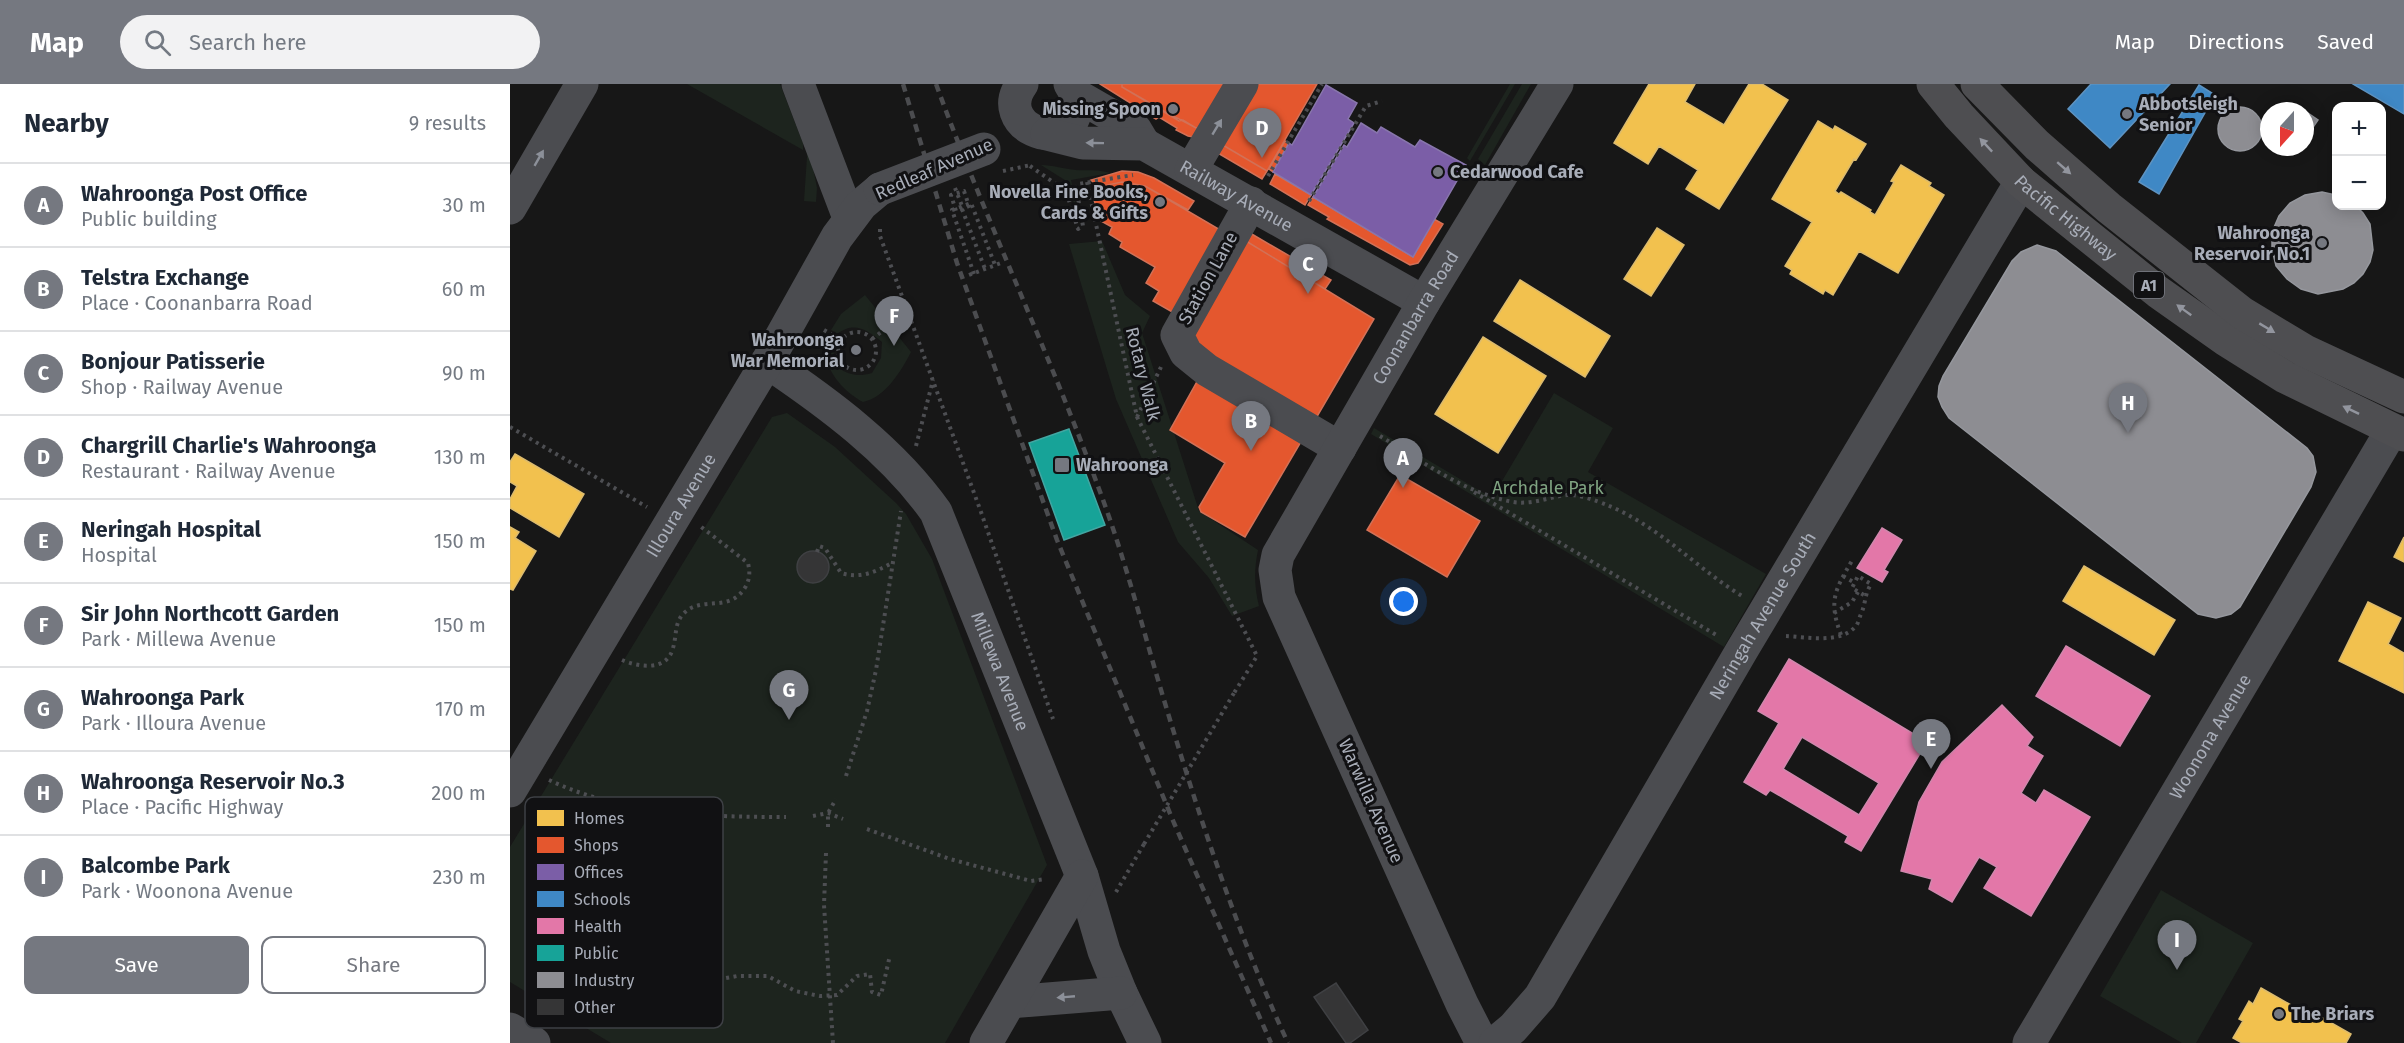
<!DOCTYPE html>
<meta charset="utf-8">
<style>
:root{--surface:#fff;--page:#f2f2f3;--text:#1f2937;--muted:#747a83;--line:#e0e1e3;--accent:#757880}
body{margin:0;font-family:"Fira Sans",sans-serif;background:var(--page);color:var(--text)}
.controls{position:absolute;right:18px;top:18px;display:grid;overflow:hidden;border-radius:12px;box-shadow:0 3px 15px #0003}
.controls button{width:54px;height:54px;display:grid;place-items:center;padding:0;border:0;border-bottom:2px solid var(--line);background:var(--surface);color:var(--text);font:30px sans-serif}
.compass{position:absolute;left:1750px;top:18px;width:54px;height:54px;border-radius:50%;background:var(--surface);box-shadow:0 3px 15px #0003;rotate:201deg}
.you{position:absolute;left:894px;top:518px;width:21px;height:21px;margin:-15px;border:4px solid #fff;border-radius:50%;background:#1a73e8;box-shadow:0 0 0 9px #1a73e833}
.badge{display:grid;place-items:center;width:39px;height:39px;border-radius:50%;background:var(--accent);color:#fff;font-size:20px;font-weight:700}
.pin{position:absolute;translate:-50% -50px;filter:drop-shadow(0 2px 3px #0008)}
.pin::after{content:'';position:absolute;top:32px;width:21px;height:18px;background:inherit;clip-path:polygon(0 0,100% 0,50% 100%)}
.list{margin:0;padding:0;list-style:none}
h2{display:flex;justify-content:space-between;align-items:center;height:78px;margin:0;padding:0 24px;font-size:26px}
h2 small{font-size:20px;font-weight:400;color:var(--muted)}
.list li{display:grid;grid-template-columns:39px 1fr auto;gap:18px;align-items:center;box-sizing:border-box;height:84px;padding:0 24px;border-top:2px solid var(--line)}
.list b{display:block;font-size:22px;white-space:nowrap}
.list p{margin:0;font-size:20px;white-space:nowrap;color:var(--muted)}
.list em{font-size:20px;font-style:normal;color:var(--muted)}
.actions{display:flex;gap:12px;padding:18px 24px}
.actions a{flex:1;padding:14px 0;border:2px solid var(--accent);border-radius:12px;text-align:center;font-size:21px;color:var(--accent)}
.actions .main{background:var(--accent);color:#fff}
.icon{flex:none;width:33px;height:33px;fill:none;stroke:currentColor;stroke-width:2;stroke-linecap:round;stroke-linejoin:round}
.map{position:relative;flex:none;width:1894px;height:959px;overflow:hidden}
header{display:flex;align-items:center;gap:36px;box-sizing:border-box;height:84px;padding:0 30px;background:var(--accent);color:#fff}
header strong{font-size:28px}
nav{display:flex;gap:33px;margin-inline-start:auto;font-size:21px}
.search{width:420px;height:54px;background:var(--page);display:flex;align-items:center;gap:15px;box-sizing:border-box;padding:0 21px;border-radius:33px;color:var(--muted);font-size:22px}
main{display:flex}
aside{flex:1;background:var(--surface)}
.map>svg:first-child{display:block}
.green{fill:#1d241e}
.homes{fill:#f2c14e;stroke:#dcbb6e;stroke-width:1.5}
.shops{fill:#e4572e;stroke:#d27157;stroke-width:1.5}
.offices{fill:#7b5ea7;stroke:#8876ac;stroke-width:1.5}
.schools{fill:#3f88c5;stroke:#5e93c1;stroke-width:1.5}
.health{fill:#e377a8;stroke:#d187ad;stroke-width:1.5;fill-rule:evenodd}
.public{fill:#17a398;stroke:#42a6a2;stroke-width:1.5}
.industry{fill:#8d8d92;stroke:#95979d;stroke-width:1.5}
.building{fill:#353536;stroke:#3f4043;stroke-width:1.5}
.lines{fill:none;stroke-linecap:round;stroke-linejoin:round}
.path{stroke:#4d4e52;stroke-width:4;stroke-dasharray:3 4.5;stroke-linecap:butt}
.minor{stroke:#4b4c50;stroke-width:33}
.highway{stroke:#4e4e51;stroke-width:33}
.rail{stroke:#4b4c4f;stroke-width:4.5;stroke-dasharray:8 6;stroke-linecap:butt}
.path-bridge{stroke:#4d4e52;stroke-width:4;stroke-dasharray:3 4.5;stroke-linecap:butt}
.minor-bridge{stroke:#4b4c50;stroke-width:33}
.oneway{fill:#8c9099}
.oneway2{fill:#92959e}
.poi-dot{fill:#757880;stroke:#111113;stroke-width:2}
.labels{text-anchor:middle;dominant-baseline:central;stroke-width:6;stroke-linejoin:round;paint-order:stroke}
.shield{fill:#111113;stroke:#7b7e86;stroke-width:1.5}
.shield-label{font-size:16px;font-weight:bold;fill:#a8adb8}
.poi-label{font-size:18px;font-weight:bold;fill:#a8adb8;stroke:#111113;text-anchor:start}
.street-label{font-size:18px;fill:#a8adb8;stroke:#111113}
.park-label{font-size:18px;fill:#7fa381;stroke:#111113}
.key{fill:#111113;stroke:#3e4045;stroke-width:1.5}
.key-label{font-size:16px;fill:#a8adb8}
</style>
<header>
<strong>Map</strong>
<div class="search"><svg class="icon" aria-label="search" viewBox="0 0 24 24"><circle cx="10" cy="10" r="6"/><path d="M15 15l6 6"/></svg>Search here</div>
<nav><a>Map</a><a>Directions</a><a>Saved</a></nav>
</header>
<main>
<aside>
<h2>Nearby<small>9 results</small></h2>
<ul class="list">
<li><span class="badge">A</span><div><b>Wahroonga Post Office</b><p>Public building</p></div><em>30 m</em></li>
<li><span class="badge">B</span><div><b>Telstra Exchange</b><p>Place · Coonanbarra Road</p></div><em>60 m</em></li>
<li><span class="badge">C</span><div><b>Bonjour Patisserie</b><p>Shop · Railway Avenue</p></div><em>90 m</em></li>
<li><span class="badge">D</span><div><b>Chargrill Charlie's Wahroonga</b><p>Restaurant · Railway Avenue</p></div><em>130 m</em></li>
<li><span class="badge">E</span><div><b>Neringah Hospital</b><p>Hospital</p></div><em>150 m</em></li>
<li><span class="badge">F</span><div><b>Sir John Northcott Garden</b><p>Park · Millewa Avenue</p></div><em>150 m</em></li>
<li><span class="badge">G</span><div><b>Wahroonga Park</b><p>Park · Illoura Avenue</p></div><em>170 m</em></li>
<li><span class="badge">H</span><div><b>Wahroonga Reservoir No.3</b><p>Place · Pacific Highway</p></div><em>200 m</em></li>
<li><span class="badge">I</span><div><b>Balcombe Park</b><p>Park · Woonona Avenue</p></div><em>230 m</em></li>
</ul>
<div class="actions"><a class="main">Save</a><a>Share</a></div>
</aside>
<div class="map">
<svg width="1894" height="959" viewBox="0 0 1894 959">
<rect width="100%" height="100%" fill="#171717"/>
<!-- green -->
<path class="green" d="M177,0H270L293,59V66Z
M1000,0H1005L960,77L957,74Z
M1012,0H1021L975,81L968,75Z
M298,58L307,104L306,118L294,117Z
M531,81C543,81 554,85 566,86C579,87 587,85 600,89L561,96L570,141L558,98Z
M592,157L615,211L640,232L632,249L689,427L748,466C744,486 744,502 749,522L722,532L699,494L668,458L606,315L559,160Z
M355,211L401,268C391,287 376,313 353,318C333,308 310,282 317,258L321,260L328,284C340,291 348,293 362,289L371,274L372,258C357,246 345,237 327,250L321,246L331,230Z
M1044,309L1103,344L1078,388L1256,490L1214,563L861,350L864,344L982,414Z
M277,329L325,363L386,419L396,430L422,475L537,781L435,959H101L0,898V763L262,333Z
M1651,806L1743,859L1686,959H1672L1590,912Z"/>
<!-- homes -->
<path class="homes" d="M1139,0H1185L1175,18L1214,41L1239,0H1252L1278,16L1209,125L1176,105L1188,86L1149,62L1138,80L1104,59Z
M1308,37L1323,46L1325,42L1356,60L1346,76L1344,75L1325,107L1329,110L1331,108L1361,126L1360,128L1365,131L1384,98L1381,97L1391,81L1421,99L1419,102L1434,111L1388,189L1349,167L1323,211L1315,206L1313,210L1280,190L1282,186L1275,182L1302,138L1262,115Z
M1147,144L1174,161L1141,212L1114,195Z
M1010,196L1100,252L1075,293L984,237Z
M973,253L1036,292L988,369L925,330Z
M5,370L74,410L49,453L0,424V415L7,402L0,398V378Z
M0,443L9,448L5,454L26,467L3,506L0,505Z
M1894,453V478L1884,473Z
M1574,482L1665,536L1644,571L1553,517Z
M1858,518L1891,534L1878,560L1894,569V609L1829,577Z
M1751,904L1788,925L1790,921L1841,950L1836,959H1732L1723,954L1733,937L1729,935L1739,917L1743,920Z"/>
<!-- shops -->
<path class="shops" d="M590,0H612V3L669,37L673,36L686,44L695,42L683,53L678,52L666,46L667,44L649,33L646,35Z
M612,0H719L695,42L686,44L652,26L612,3Z
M744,0H807L757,87L711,60Z
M775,57L779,59L763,88L759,85Z
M711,60L757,87L752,95L706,68Z
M612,87L628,88L644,94L684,117L678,126L635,102L612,98L588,103L581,96Z
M765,90L801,111L795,121L760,100Z
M612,98L635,102L712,147L664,229L643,217L649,207L636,199L645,183L610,163L612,158L599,150L602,143L591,137L583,113L588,103Z
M803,113L903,173L924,135L933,140L911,175L908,179L900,181L817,135L819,133L798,121Z
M740,149L821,196L815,205L736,157Z
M736,157L864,235L805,336L685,265L681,249Z
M689,294L792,356L735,453L691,428L689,423L715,379L660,346Z
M890,391L970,437L937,493L857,446Z"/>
<!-- offices -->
<path class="offices" d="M816,1L847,19L838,35L844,39L801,111L763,88L779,59L782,61Z
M851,39L867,49L871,43L905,63L910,56L956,81L903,173L803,113L834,61L837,63Z"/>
<!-- schools -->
<path class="schools" d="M1581,0H1660L1600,64L1558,25Z
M1843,0H1894V30Z
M1689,1L1705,11L1649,110L1629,98Z"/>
<!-- health -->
<path class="health" d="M1372,444L1392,456L1374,486L1378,488L1372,498L1347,484Z
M1556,562L1640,612L1610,662L1526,612Z
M1279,575L1417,658L1351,767L1335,758L1338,752L1260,706L1256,711L1234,698L1269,639L1248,627ZM1292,653L1369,699L1349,731L1273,685Z
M1492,621L1523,653L1517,662L1533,672L1511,709L1526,719L1534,706L1580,733L1521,832L1474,804L1487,783L1469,773L1442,818L1419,805L1422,795L1391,787L1409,718L1432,678Z"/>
<!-- public -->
<path class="public" d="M559,345L595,441L554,456L519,359Z"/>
<!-- industry -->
<path class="industry" d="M1708 45a22 22 0 1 1 44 0a22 22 0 1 1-44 0Z
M1795,27L1808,36L1795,55Z
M1812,108L1826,111V122H1846L1853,129L1860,140L1863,166L1860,178L1853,190L1844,199L1833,205L1808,210L1791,205L1777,195L1766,182L1762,165V148L1769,132L1780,119L1795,111Z
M1527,161L1546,167L1797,364L1803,372L1806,388L1801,403L1730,523L1721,530L1706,534L1688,530L1439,334L1432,323L1428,313L1429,302L1433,292L1502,177L1511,168Z"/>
<!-- building -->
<path class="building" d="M287 483a16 16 0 1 1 32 0a16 16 0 1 1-32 0Z
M826,899L858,946L840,959H836L804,913Z"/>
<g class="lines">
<!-- path -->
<path class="path" d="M520,82L556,107L568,145L573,142L566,103L568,100L623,91
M493,87L521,81
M758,92L812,0
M577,98L627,333L747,572L724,609
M445,104L452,122
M799,117L856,22L872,17
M452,125L475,185
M370,145V152L471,428L543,635
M464,190L442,126L461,119L485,181
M459,191L491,179
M314,246L331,256
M328 267a19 19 0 1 1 38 0a19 19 0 1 1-38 0Z
M362,255L399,227
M627,333L651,283
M0,343L137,423
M870,352C912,377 954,409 1003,418C1022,421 1039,413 1057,411C1068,410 1087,417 1097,421C1149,442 1185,483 1232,512
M406,362L423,296
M964,408L1208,552
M307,468L309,462L315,464L331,489C350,495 365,488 382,479
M1333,492L1345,499
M1324,529L1342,518L1348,508
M1331,551C1318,516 1325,506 1343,475
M1276,552C1296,553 1330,560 1345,543C1348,541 1349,534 1351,530C1356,519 1354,512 1361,500L1348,492L1342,504L1354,511
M112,576C128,583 157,588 163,564C167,551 164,539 174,529C193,511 220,530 236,502C240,494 240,488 238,479L190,442
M336,692L357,627L366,586L391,427
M39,696C113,731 195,733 276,733
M86,713L91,742L103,757L140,782L146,807L173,883L181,891L189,895L201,897L227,892H258L285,907L310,912L327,911L347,892L360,890L362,908L371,911L380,871
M303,732L318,729L333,735
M91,742L84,747L66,780L128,817L145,803
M318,743V729L326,715
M357,745L440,775L521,797L536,795
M316,769L314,821L323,959
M606,808L634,760"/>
<!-- minor -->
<g class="minor">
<path d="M288,0L339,134"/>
<path d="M512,0C482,41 554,73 566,27C568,17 566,8 560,0"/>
<path d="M566,11L625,45L634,60"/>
<path id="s1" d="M537,50L573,59L634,60L914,218"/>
<path d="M681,86L732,0"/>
<path d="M741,119L667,251L676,269L697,286L830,364"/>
<path d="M0,124L72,0"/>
<path id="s2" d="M257,278C318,319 383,367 426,428L572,792L594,867L611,909L635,959"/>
<path id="s3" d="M0,707L257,278L327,153L351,121L370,105"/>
<path d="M500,918L611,909"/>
<path d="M0,945L24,959"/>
<path d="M476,959L572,792"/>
<path id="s4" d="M972,959L952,920L769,513L765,486L768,471L914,218L1047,0"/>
<path id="s5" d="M985,959L1003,944L1030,913L1232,566L1511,98"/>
<path id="s6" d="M1519,959L1882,346"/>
</g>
<!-- highway -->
<g class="highway">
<path id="s7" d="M1423,0L1449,32L1511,98L1648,208L1716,256L1775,293L1894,351"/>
<path d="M1467,0L1527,61L1599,124L1732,229L1795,267L1894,313"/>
</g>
<!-- rail -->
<path class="rail" d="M393,0L447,179L547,456L664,739L761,959
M426,0C476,137 539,268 589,405C615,474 633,546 654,616C689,732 727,849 778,959"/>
<!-- path-bridge -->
<path class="path-bridge" d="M454,107L459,122L446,127L441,111Z
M634,760L724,609"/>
<!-- minor-bridge -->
<path class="minor-bridge" d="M370,105L474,65"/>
</g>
<!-- one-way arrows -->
<defs><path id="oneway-solid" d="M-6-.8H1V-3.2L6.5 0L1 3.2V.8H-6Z" transform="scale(1.5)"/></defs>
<g class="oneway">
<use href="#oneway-solid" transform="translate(707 43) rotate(-59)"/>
<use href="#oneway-solid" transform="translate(585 59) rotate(-179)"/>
<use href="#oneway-solid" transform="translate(29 74) rotate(-60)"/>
<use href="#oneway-solid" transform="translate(556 913) rotate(175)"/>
</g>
<g class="oneway2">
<use href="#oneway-solid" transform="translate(1476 61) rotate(-133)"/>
<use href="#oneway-solid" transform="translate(1554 84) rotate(41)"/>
<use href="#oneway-solid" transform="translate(1674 226) rotate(-144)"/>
<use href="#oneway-solid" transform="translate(1757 244) rotate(31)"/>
<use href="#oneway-solid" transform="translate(1841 326) rotate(-154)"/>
</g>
<!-- markers -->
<g class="poi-dot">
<circle cx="663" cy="25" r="6"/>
<circle cx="1617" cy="30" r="6"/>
<circle cx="928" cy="88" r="6"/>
<circle cx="650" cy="118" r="6"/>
<circle cx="1812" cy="159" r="6"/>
<circle cx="346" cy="266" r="6"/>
<rect x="544" y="373" width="16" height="16" rx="3"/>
<circle cx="1769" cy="930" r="6"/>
</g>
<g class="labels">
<!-- shield labels -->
<rect class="shield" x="1624" y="188" width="30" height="26" rx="4.5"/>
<g class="shield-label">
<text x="1639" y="201">A1</text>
</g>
<!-- poi labels -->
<g class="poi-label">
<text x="1629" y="20">Abbotsleigh<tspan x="1629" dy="21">Senior</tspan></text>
<text x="651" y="25" text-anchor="end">Missing Spoon</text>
<text x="940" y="88">Cedarwood Cafe</text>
<text x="638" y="108" text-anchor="end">Novella Fine Books,<tspan x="638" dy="21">Cards &amp; Gifts</tspan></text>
<text x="1800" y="149" text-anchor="end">Wahroonga<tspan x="1800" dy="21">Reservoir No.1</tspan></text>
<text x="334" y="256" text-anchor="end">Wahroonga<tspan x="334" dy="21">War Memorial</tspan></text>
<text x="566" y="381">Wahroonga</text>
<text x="1781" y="930">The Briars</text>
</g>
<!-- street labels -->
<g class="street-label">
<text transform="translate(424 85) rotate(-24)">Redleaf Avenue</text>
<text stroke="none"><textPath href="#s1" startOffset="204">Railway Avenue</textPath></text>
<text stroke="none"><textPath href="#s7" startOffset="189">Pacific Highway</textPath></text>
<text transform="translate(698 194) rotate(-61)">Station Lane</text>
<text stroke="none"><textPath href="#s4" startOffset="807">Coonanbarra Road</textPath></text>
<text transform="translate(633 290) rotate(76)">Rotary Walk</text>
<text stroke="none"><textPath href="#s3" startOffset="333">Illoura Avenue</textPath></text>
<text stroke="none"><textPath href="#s5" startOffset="506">Neringah Avenue South</textPath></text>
<text stroke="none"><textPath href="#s2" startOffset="399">Millewa Avenue</textPath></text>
<text stroke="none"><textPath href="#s6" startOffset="356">Woonona Avenue</textPath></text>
<text transform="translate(861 717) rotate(66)">Warwilla Avenue</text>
</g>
<!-- park labels -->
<g class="park-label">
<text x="1038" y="404">Archdale Park</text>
</g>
</g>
<!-- legend -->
<rect x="15" y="713" width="198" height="231" rx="9" class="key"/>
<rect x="27" y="726" width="27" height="16" fill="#f2c14e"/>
<rect x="27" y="753" width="27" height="16" fill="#e4572e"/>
<rect x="27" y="780" width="27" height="16" fill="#7b5ea7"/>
<rect x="27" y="807" width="27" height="16" fill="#3f88c5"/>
<rect x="27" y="834" width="27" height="16" fill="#e377a8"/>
<rect x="27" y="861" width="27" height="16" fill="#17a398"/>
<rect x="27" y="888" width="27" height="16" fill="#8d8d92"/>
<rect x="27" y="915" width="27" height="16" fill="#353536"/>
<g class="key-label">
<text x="64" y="740">Homes</text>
<text x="64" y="767">Shops</text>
<text x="64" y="794">Offices</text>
<text x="64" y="821">Schools</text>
<text x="64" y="848">Health</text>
<text x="64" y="875">Public</text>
<text x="64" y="902">Industry</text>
<text x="64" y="929">Other</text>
</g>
</svg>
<div class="controls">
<button>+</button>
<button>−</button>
</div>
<svg class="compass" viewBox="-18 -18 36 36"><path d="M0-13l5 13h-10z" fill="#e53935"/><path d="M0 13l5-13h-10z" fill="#747a83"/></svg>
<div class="you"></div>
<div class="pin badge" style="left:893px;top:404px">A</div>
<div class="pin badge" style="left:741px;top:367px">B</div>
<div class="pin badge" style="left:798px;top:210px">C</div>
<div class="pin badge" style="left:752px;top:74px">D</div>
<div class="pin badge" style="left:1421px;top:685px">E</div>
<div class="pin badge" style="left:384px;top:262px">F</div>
<div class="pin badge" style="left:279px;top:636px">G</div>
<div class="pin badge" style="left:1618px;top:349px">H</div>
<div class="pin badge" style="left:1667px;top:886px">I</div>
</div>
</main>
